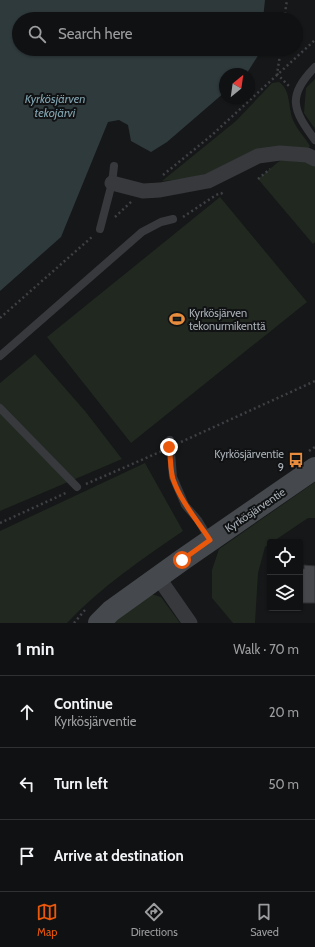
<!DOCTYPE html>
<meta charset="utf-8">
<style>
:root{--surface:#101112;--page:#1e1f20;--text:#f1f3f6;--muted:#9c9d9f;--line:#303132;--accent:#ea580c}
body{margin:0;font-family:Cabin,sans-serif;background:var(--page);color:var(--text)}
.controls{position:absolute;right:12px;bottom:12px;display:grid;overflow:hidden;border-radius:4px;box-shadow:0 1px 3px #0004}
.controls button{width:36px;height:36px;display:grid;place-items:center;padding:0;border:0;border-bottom:1px solid var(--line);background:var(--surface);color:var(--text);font:20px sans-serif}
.compass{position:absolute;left:219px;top:68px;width:36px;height:36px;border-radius:50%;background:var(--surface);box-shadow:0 1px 3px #0004;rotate:29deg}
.stop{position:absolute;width:12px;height:12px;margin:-9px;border:3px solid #ea580c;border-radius:50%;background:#fff}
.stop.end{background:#ea580c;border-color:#fff;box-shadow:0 1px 4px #0008}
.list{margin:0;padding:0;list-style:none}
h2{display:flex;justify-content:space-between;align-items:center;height:52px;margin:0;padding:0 16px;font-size:17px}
h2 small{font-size:13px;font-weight:400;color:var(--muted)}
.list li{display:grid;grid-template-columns:26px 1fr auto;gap:12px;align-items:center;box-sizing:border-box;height:72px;padding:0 16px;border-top:1px solid var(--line)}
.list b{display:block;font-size:15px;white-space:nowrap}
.list p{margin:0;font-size:13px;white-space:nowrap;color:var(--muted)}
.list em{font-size:13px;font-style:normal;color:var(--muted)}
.icon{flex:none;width:22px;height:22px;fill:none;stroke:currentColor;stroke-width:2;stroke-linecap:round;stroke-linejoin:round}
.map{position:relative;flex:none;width:315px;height:623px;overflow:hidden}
.search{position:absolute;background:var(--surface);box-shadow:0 1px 3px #0004;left:12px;right:12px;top:12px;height:44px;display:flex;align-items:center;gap:10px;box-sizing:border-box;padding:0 14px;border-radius:22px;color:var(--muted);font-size:15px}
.sheet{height:268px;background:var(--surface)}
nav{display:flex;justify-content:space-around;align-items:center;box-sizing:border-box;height:56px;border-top:1px solid var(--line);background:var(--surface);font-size:11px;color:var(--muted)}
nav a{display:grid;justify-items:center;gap:2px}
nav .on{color:var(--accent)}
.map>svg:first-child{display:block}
.green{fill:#212820}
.water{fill:#2f3a3d}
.building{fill:#45474b;stroke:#303134}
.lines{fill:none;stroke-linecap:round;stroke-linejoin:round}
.path{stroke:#3d4044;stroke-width:2.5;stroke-dasharray:2 3;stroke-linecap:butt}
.lane{stroke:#37393d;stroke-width:8}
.street{stroke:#37393d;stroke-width:15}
.secondary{stroke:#45494d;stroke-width:22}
.route{stroke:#ea580c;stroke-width:5}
.labels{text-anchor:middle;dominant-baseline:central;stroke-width:4;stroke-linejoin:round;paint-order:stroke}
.poi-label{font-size:11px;fill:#a9b0b7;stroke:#111213;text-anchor:start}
.street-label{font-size:11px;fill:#a9b0b7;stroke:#111213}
.water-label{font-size:12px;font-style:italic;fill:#82a4b0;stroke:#111213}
</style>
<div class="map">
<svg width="315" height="623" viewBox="0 0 315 623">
<rect width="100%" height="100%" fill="#161718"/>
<!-- green -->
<path class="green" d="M315,79V129L304,113L306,88Z
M279,82C291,90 288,107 293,120C297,130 305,137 310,146L308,149L185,179L162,181L236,121L272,83Z
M289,157L315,165V242L313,244L258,179L278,162Z
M220,197L307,302L131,443L47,337Z
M35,354L85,411L122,459L0,511V383Z
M145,463L183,531C142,559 102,586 67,623H0V531Z
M315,482V518H308L265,547L258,573L255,623H233L212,598V570L219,549Z
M151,594L161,597L180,623H113Z"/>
<!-- water -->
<path class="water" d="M0,0H265L263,19H19V49H260L259,54L247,73L225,74V92L167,142L151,152L131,141L128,125L119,120L108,122L61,237L0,291Z"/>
<!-- building -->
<path class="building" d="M304,565L315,566V603H300V568L304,569Z"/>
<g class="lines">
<!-- path -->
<path class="path" d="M284,19L287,0
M281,49L277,74L289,86
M163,175L212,135L315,40
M258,179L270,169
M115,217L132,201
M183,217L216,195L221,193L224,195
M0,318L93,236
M181,442L315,381
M309,451L315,447
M86,484L162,451
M0,523L68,492
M74,623L85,610"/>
<!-- lane -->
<path class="lane" d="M315,67C287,96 292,109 315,140
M100,229L112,183L114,166
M0,356L142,232L161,222L173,219
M0,408L77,487
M170,440L173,477L185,505L198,520L210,540"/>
<!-- street -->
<path class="street" d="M112,183L143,191L160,190L208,181L258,156L280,153L307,155L315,159
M158,577L190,623"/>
<!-- secondary -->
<path class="secondary" d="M99,623L111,611L182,560L315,468"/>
</g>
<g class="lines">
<!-- route -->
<path class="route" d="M169,447C171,457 170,469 173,479C181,502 197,520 210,540L182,560"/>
</g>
<!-- icons -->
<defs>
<symbol id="stadium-bare" viewBox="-9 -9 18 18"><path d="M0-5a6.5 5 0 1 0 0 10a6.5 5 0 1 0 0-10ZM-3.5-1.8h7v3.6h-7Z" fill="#e88c3e" stroke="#111213" stroke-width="2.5" paint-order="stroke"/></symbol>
<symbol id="bus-bare" viewBox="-9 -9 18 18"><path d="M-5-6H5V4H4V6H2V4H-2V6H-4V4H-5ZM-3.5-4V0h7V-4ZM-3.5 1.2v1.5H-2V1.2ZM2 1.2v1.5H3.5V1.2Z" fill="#e88c3e" stroke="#111213" stroke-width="2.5" paint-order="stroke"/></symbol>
</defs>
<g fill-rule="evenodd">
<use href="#stadium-bare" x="166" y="308" width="22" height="22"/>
<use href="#bus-bare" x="285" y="449" width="22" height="22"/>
</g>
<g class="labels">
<!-- poi labels -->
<g class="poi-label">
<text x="189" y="313">Kyrkösjärven<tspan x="189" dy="13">tekonurmikenttä</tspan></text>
<text x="284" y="454" text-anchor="end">Kyrkösjärventie<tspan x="284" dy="13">9</tspan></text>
</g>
<!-- street labels -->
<g class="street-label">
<text transform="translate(255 510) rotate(-34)">Kyrkösjärventie</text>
</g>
<!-- water labels -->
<g class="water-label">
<text x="55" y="98">Kyrkösjärven<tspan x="55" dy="14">tekojärvi</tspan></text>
</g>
</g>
</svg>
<div class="controls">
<button><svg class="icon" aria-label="locate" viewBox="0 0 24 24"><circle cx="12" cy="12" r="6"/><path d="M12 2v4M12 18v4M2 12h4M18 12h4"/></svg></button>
<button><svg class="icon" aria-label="layers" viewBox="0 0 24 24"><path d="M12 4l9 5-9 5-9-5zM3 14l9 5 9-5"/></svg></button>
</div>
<svg class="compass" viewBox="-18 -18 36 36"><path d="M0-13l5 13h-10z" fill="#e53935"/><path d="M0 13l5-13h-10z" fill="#9c9d9f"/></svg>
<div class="stop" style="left:182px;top:560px"></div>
<div class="stop end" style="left:169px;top:447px"></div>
<div class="search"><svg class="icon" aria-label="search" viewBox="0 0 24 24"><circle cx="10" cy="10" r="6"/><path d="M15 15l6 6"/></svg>Search here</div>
</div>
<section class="sheet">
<h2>1 min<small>Walk · 70 m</small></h2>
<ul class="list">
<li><svg class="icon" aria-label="ahead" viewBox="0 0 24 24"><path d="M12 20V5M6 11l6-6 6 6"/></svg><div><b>Continue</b><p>Kyrkösjärventie</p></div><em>20 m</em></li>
<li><svg class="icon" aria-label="left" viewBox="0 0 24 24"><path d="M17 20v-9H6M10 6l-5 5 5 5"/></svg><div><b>Turn left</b></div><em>50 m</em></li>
<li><svg class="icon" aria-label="arrive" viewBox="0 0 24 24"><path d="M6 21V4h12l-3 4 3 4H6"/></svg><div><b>Arrive at destination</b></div></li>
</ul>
</section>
<nav>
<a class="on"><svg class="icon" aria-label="map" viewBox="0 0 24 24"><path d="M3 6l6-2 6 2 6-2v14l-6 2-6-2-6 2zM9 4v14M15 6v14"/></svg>Map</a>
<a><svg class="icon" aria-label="directions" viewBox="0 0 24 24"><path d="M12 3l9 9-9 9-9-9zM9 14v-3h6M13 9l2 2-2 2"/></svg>Directions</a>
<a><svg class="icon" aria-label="saved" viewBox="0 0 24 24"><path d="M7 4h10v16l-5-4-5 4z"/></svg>Saved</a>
</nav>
